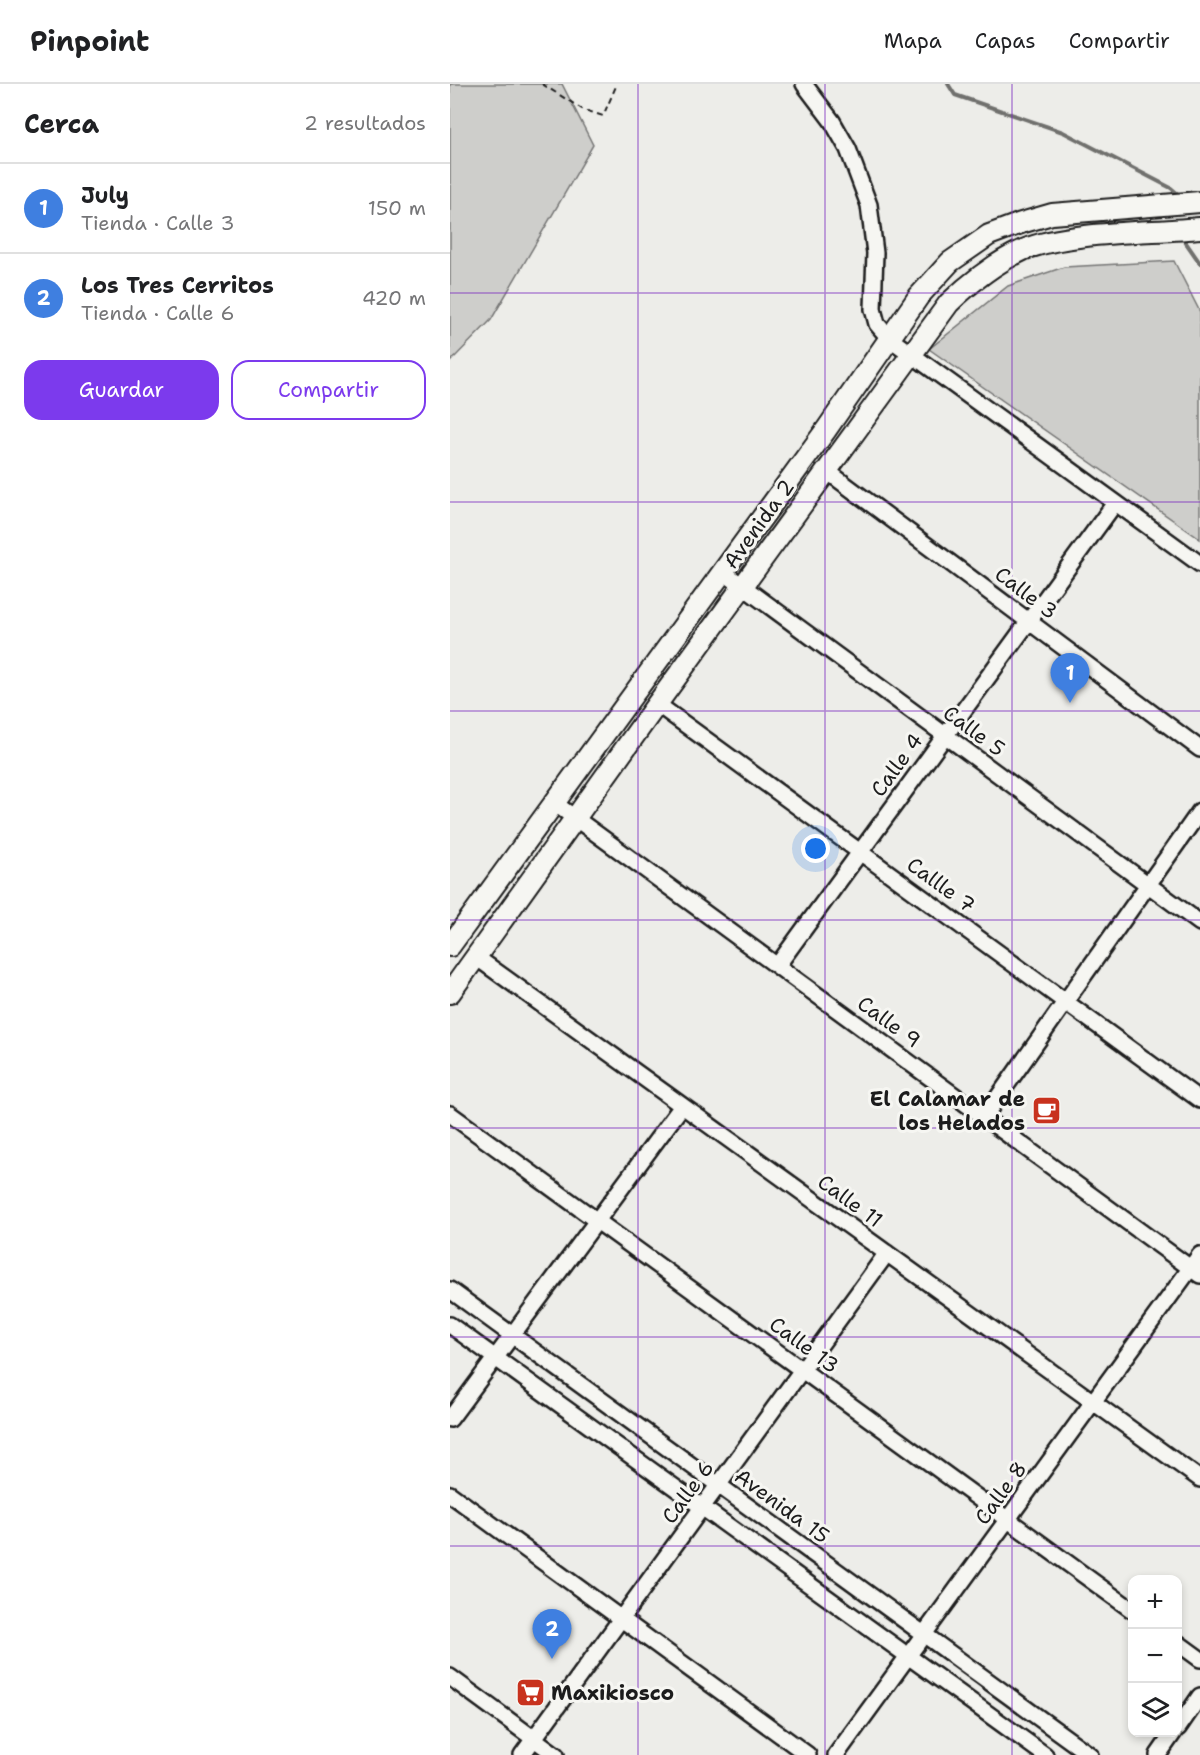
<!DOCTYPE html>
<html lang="es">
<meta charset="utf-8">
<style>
:root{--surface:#fff;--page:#f2f2f2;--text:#202124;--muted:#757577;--line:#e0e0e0;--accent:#7c3aed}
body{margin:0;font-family:"Shantell Sans",sans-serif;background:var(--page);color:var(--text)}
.controls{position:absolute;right:18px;bottom:18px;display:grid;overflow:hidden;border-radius:12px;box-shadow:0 3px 9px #0003}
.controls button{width:54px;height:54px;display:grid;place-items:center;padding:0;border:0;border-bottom:2px solid var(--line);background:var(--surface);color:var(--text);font:30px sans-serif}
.you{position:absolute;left:366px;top:765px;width:21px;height:21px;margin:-15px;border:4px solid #fff;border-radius:50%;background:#1a73e8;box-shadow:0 0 0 9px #1a73e833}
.badge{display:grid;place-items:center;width:39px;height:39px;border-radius:50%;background:var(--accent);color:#fff;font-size:20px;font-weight:700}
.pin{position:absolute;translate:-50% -50px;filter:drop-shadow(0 2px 3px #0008)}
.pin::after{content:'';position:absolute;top:32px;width:21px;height:18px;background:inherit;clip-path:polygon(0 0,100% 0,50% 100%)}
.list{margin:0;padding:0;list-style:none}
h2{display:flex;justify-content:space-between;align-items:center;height:78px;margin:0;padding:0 24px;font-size:26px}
h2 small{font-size:20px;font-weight:400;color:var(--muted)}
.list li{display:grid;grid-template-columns:39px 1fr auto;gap:18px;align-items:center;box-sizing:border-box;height:90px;padding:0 24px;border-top:2px solid var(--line)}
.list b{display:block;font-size:22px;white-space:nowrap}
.list p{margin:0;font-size:20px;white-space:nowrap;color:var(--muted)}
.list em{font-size:20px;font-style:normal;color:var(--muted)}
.actions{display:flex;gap:12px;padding:18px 24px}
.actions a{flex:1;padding:14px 0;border:2px solid var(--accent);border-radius:18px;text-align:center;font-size:21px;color:var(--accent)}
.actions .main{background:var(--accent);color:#fff}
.icon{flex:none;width:33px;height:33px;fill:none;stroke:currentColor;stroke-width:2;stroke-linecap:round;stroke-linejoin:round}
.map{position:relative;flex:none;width:750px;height:1671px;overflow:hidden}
header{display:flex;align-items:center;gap:36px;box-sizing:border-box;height:84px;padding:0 30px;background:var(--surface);border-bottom:2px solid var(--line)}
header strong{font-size:28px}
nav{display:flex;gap:33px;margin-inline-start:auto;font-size:21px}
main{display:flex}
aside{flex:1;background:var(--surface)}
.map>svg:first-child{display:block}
.green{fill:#cececb;stroke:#757574;stroke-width:1.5}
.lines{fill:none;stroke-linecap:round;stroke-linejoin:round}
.stream{stroke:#6f6f6d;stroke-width:4}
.minor-casing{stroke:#1c1c1c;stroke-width:20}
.major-casing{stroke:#1c1c1c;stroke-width:24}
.path{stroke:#1c1c1c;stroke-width:2;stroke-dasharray:6 4.5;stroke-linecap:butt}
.minor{stroke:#f6f6f2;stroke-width:15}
.major{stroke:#f6f6f2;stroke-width:20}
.grid{fill:none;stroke:#7b2cbf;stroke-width:1.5;stroke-opacity:0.55}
.labels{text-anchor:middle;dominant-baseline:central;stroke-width:6;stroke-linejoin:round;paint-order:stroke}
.street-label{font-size:21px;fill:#1c1c1c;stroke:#f6f6f2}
.poi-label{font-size:21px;font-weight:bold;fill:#1c1c1c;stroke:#f6f6f2;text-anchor:end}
</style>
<header>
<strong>Pinpoint</strong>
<nav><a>Mapa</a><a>Capas</a><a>Compartir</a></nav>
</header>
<main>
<aside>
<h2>Cerca<small>2 resultados</small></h2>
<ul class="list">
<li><span class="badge" style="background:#3f7fe0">1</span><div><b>July</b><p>Tienda · Calle 3</p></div><em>150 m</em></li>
<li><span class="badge" style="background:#3f7fe0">2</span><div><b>Los Tres Cerritos</b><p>Tienda · Calle 6</p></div><em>420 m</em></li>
</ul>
<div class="actions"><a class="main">Guardar</a><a>Compartir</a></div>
</aside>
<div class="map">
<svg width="750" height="1671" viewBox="0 0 750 1671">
<rect width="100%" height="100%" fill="#edede9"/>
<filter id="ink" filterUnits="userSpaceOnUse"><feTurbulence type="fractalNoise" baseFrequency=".0167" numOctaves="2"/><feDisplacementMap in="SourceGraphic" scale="12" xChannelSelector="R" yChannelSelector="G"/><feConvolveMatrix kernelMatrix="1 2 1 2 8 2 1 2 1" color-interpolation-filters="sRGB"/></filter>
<g filter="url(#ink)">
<!-- green -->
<path class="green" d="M0,0H112L143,61L41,236L0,278Z
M724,177L750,228V455L479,265L558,202L614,183Z"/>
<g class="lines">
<!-- stream -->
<path class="stream" d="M498,0L505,11L613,48L721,104L728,110
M734,156L750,179"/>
<defs>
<path id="minor" d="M354,0L382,37L398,65L419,121L425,169L423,225L427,240L439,254L750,480
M377,387L750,665
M272,487L750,839
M207,620L750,1016
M103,718L750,1191
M26,873L750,1395
M327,882L665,419
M0,1030L682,1526
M534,1033L750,727
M0,1206L640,1671
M0,1241L595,1671
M0,1335L232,1022
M0,1410L358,1671
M728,1559L750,1575
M0,1593L106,1671
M728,1644L750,1612
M72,1671L437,1169
M386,1671L750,1171
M708,1671L724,1648"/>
<path id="major" d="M0,862L376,346L469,212L500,178L539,151L571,139L602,130L750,118
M0,909L207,620L499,219C522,197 545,179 573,166C619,147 699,149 750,144"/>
</defs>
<!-- minor casing -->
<use href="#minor" class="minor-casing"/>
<!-- major casing -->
<use href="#major" class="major-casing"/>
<!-- path -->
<path class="path" d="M92,0L132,25L153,32L167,0"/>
<!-- minor -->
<use href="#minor" class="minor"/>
<!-- major -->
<use href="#major" class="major"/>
</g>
</g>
<!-- grid -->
<path class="grid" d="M188,0V1671M375,0V1671M562,0V1671M0,209H750M0,418H750M0,627H750M0,836H750M0,1044H750M0,1253H750M0,1462H750"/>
<!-- icons -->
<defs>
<symbol id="cafe-square" viewBox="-11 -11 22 22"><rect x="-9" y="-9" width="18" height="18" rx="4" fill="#c8321e" stroke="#f6f6f2"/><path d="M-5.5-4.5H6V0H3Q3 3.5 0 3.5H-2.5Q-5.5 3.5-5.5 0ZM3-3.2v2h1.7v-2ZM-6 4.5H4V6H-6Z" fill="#fff"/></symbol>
<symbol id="supermarket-square" viewBox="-11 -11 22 22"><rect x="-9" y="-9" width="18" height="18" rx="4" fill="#c8321e" stroke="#f6f6f2"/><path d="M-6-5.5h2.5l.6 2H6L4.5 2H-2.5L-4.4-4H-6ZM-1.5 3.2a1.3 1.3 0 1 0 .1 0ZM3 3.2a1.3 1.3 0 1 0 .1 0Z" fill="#fff"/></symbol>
</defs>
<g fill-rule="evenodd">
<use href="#cafe-square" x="580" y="1010" width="33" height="33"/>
<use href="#supermarket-square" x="64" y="1592" width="33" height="33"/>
</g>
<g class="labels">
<!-- street labels -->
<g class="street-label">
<text transform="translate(309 440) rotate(-54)">Avenida 2</text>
<text transform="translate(576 509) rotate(37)">Calle 3</text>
<text transform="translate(524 647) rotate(36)">Calle 5</text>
<text transform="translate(447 681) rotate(-54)">Calle 4</text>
<text transform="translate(491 801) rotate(36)">Callle 7</text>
<text transform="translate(439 938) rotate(36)">Calle 9</text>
<text transform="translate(400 1117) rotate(36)">Calle 11</text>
<text transform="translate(354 1261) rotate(36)">Calle 13</text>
<text transform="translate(238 1408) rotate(-54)">Calle 6</text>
<text transform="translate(551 1409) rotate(-54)">Calle 8</text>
<text transform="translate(332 1422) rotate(36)">Avenida 15</text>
</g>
<!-- poi labels -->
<g class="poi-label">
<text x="575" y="1015">El Calamar de<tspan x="575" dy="24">los Helados</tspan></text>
<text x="101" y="1609" text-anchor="start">Maxikiosco</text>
</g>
</g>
</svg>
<div class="controls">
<button>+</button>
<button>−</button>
<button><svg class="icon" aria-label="layers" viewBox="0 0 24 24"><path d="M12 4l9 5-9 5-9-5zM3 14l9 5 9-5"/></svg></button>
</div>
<div class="you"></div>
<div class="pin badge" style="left:620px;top:619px;background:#3f7fe0">1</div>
<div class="pin badge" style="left:102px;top:1575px;background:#3f7fe0">2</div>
</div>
</main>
